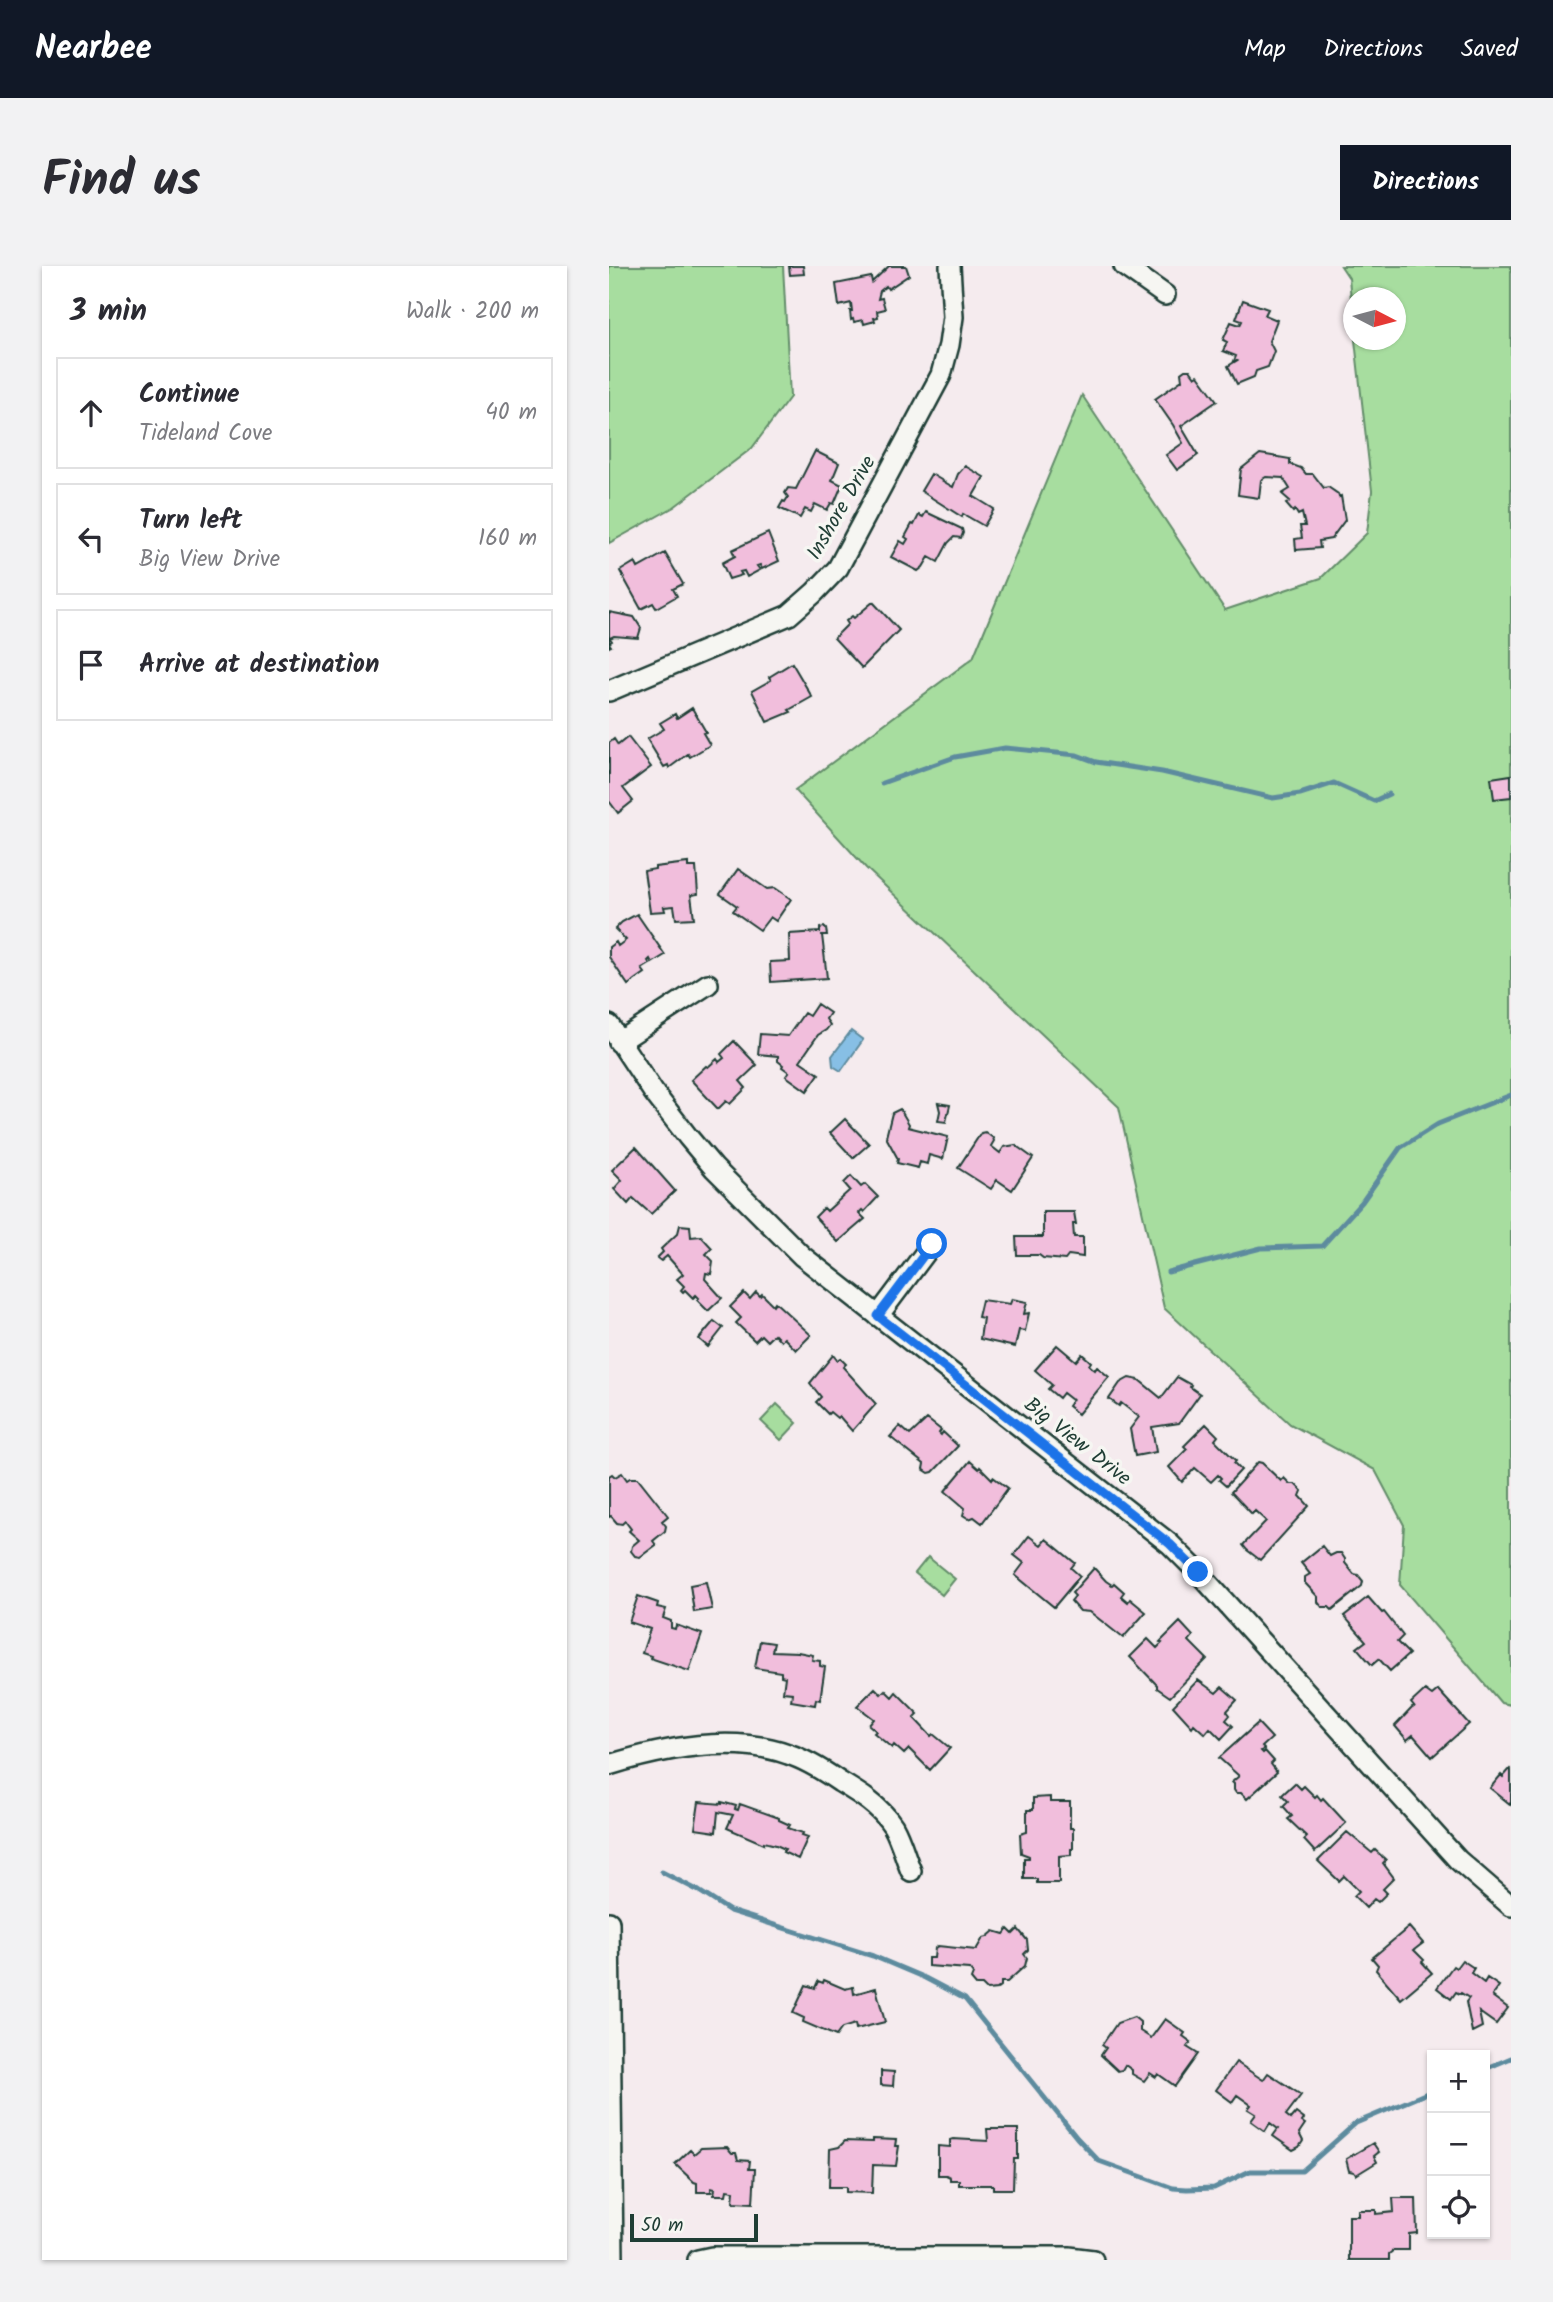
<!DOCTYPE html>
<meta charset="utf-8">
<style>
:root{--surface:#fff;--page:#f2f2f3;--text:#2b2b33;--muted:#7c7c81;--line:#e1e1e2;--accent:#111827}
body{margin:0;font-family:Kalam,sans-serif;background:var(--page);color:var(--text)}
.controls{position:absolute;right:21px;bottom:21px;display:grid;overflow:hidden;border-radius:0px;box-shadow:0 2px 5px #0004}
.controls button{width:63px;height:63px;display:grid;place-items:center;padding:0;border:0;border-bottom:2px solid var(--line);background:var(--surface);color:var(--text);font:35px sans-serif}
.compass{position:absolute;left:734px;top:21px;width:63px;height:63px;border-radius:50%;background:var(--surface);box-shadow:0 2px 5px #0004;rotate:96deg}
.scale{position:absolute;left:21px;bottom:18px;width:128px;box-sizing:border-box;padding-left:7px;border:4px solid #1f3d34;border-top:0;font-size:19px;line-height:24px;white-space:nowrap;color:#1f3d34;-webkit-text-stroke:5px #f6f6f2;paint-order:stroke}
.stop{position:absolute;width:21px;height:21px;margin:-16px;border:5px solid #1a73e8;border-radius:50%;background:#fff}
.stop.end{background:#1a73e8;border-color:#fff;box-shadow:0 2px 7px #0008}
.list{margin:0;padding:0;list-style:none}
h2{display:flex;justify-content:space-between;align-items:center;height:91px;margin:0;padding:0 28px;font-size:30px}
h2 small{font-size:23px;font-weight:400;color:var(--muted)}
.list li{display:grid;grid-template-columns:46px 1fr auto;gap:21px;align-items:center;box-sizing:border-box;height:112px;margin:0 14px 14px;padding:0 14px;border:2px solid var(--line);border-radius:0px}
.list b{display:block;font-size:26px;white-space:nowrap}
.list p{margin:0;font-size:23px;white-space:nowrap;color:var(--muted)}
.list em{font-size:23px;font-style:normal;color:var(--muted)}
.icon{flex:none;width:38px;height:38px;fill:none;stroke:currentColor;stroke-width:2;stroke-linecap:round;stroke-linejoin:round}
.map{position:relative;flex:none;width:902px;height:1994px;overflow:hidden;border-radius:0px}
header{display:flex;align-items:center;gap:42px;box-sizing:border-box;height:98px;padding:0 35px;background:var(--accent);color:#fff}
header strong{font-size:33px}
nav{display:flex;gap:38px;margin-inline-start:auto;font-size:24px}
.intro{display:flex;align-items:center;justify-content:space-between;box-sizing:border-box;height:168px;padding:0 42px}
h1{margin:0;font-size:49px}
.button{padding:18px 32px;border-radius:0px;background:var(--accent);color:#fff;font-size:24px;font-weight:700}
main{display:flex;gap:42px;padding:0 42px}
aside{flex:1;background:var(--surface);border-radius:0px;box-shadow:0 2px 5px #0004}
.map>svg:first-child{display:block}
.green{fill:#a7dd9f;stroke:#638d6a;stroke-width:2}
.water{fill:#87bfe5;stroke:#5d8b9e;stroke-width:2}
.lines{fill:none;stroke-linecap:round;stroke-linejoin:round}
.stream{stroke:#5d8b9e;stroke-width:5}
.building{fill:#f1bedc;stroke:#1f3d34;stroke-width:2}
.minor-casing{stroke:#1f3d34;stroke-width:24}
.minor{stroke:#f6f6f2;stroke-width:19}
.route{stroke:#1a73e8;stroke-width:9}
.labels{text-anchor:middle;dominant-baseline:central;stroke-width:7;stroke-linejoin:round;paint-order:stroke}
.street-label{font-size:21px;fill:#1f3d34;stroke:#f6f6f2}
</style>
<header>
<strong>Nearbee</strong>
<nav><a>Map</a><a>Directions</a><a>Saved</a></nav>
</header>
<div class="intro"><h1>Find us</h1><a class="button">Directions</a></div>
<main>
<aside>
<h2>3 min<small>Walk · 200 m</small></h2>
<ul class="list">
<li><svg class="icon" aria-label="ahead" viewBox="0 0 24 24"><path d="M12 20V5M6 11l6-6 6 6"/></svg><div><b>Continue</b><p>Tideland Cove</p></div><em>40 m</em></li>
<li><svg class="icon" aria-label="left" viewBox="0 0 24 24"><path d="M17 20v-9H6M10 6l-5 5 5 5"/></svg><div><b>Turn left</b><p>Big View Drive</p></div><em>160 m</em></li>
<li><svg class="icon" aria-label="arrive" viewBox="0 0 24 24"><path d="M6 21V4h12l-3 4 3 4H6"/></svg><div><b>Arrive at destination</b></div></li>
</ul>
</aside>
<div class="map">
<svg width="902" height="1994" viewBox="0 0 902 1994">
<rect width="100%" height="100%" fill="#f5ebee"/>
<filter id="ink" filterUnits="userSpaceOnUse"><feTurbulence type="fractalNoise" baseFrequency=".0143" numOctaves="2"/><feDisplacementMap in="SourceGraphic" scale="14" xChannelSelector="R" yChannelSelector="G"/><feConvolveMatrix kernelMatrix="1 2 1 2 8 2 1 2 1" color-interpolation-filters="sRGB"/></filter>
<g filter="url(#ink)">
<!-- green -->
<path class="green" d="M0,0H174L181,131L143,182L65,241L0,277Z
M732,0H902V1439L892,1437L791,1319L795,1259L766,1204L681,1158L555,1042L510,841L257,602L186,524L364,392L473,129L616,344L712,312L758,267L763,225L746,74H786V32H744V55L740,12Z
M168,1138L188,1157L172,1174L152,1155Z
M319,1291L346,1313L333,1329L306,1307Z"/>
<!-- water -->
<path class="water" d="M242,765L254,774L232,805L224,800L223,790Z"/>
<g class="lines">
<!-- stream -->
<path class="stream" d="M273,517L346,491L396,482L468,489L487,496L553,506L664,532L691,528L725,517L765,535L780,528
M559,1006L652,982L713,980L753,936L791,882L829,858L902,829
M53,1606L90,1625L121,1645L264,1690L316,1712L356,1733L468,1872L490,1895L564,1922L578,1923L605,1922L641,1905H693L747,1857L823,1825
M876,1803L902,1792"/>
</g>
<!-- building -->
<path class="building" d="M180,0H194L195,8L181,9Z
M280,0H297L300,9L279,23L277,20L271,25L269,33L273,32L276,43L268,45L269,51L265,52L266,55L255,58L254,54L245,56L244,53L242,54L241,45H243L242,37L230,40L227,18L262,11L263,16Z
M634,34L659,43L656,49L668,54L660,75L665,85L659,101L647,105L645,111L628,118L619,100L627,95H625L627,90L614,85L618,76L614,74L622,56L631,59L633,55L627,53Z
M576,104H581L586,111L589,109L608,135L572,160L589,189L568,204L557,189L574,177L564,159L546,133L573,114L572,107Z
M206,185L230,197L223,214L233,219L225,238L222,237L218,244L206,238L202,246L196,243L191,252L170,242L174,235L176,236L179,231L176,227L179,222L187,223Z
M651,188L681,193V198L692,202L697,208H704L715,222L719,221L729,228L730,231L732,230L736,254L722,273L710,275L711,282L687,284L686,273L693,272L691,260H696L693,247L689,249L686,244L684,246L677,238L681,235L673,228L681,223L674,212L657,211L652,214L650,232L629,229L632,203Z
M356,200L375,211L364,230L385,243L375,260L354,248L353,251L312,225L322,208L344,221L349,208Z
M317,246L353,263L354,267L352,272L345,271L339,277L329,296L320,291L314,301L309,305L282,291L291,275L296,278L299,273L296,271L303,258L305,259L310,249L314,251Z
M159,267L170,295L153,303L151,299L148,300L151,304L138,311L135,305L131,306L133,309L120,313L113,297L126,290L123,284Z
M56,287L74,318L64,323L68,330L47,342L44,337L32,343L11,305L26,296L29,302Z
M264,336L290,364L253,402L225,372L239,358L237,355L243,350L245,352Z
M0,346L25,351L32,362L29,372L5,370L1,372L3,375L0,377L2,380L0,381Z
M183,397L203,431L180,444L182,446L158,456L143,425L162,414L160,411Z
M83,442L97,466L94,467L101,479L81,491L79,488L60,502L59,499L55,501L38,473L55,463L51,457L66,448L68,452Z
M19,471L42,501L14,522L24,535L9,547L0,535V477L5,473L9,479Z
M902,509V531L885,533L882,512Z
M79,597V601H87L89,628L82,629L85,652L67,653L65,640L55,641L56,645L41,646L35,605L46,603V601Z
M129,603L158,623L166,622L182,633L167,655L161,651L151,664L124,645L128,640L111,628Z
M28,648L56,689L43,697L41,693L39,695L41,698L33,703L36,707L19,719L0,691V681L7,676L9,680L17,674L6,663L13,656Z
M215,661L217,663L218,669H213L218,712L162,716L161,696L181,695L180,668L211,666V662Z
M208,738L221,747L217,753L221,759L217,764L209,769L191,795L210,808L198,825L177,810L180,806L173,801L174,799L169,795V790L149,788L151,768L179,770L195,747L200,750Z
M125,775L148,799L131,815L137,822L121,838L117,835L109,843L82,814L97,800L99,801L108,793L110,796L115,792L112,788Z
M329,837L341,839L337,856L329,855L331,845Z
M291,843L300,858L299,861L339,871L334,893L320,889L318,898L311,896L309,902L288,897L289,893L277,871L283,847Z
M236,853L260,878L244,892L221,867Z
M376,866L384,872L385,875L382,880L391,887L395,881L406,879L424,892L403,924L388,914L382,923L349,902L372,867Z
M27,881L66,925L42,948L24,932L19,938L5,923L13,914L3,904Z
M242,910L252,921L256,918L269,931L255,946L253,944L250,947L256,953L229,976L206,951L215,942L218,945L241,924L235,917Z
M434,946H465L467,958H464L465,971H474V991L460,989L456,994L434,992L430,989H408L407,971H434Z
M71,959L81,960L82,971L92,970L103,982L97,988L104,995L102,1008L97,1007L96,1013L113,1032L99,1045L88,1034L90,1032L87,1029L84,1032L76,1024L74,1026L72,1024L75,1020L68,1013L74,1008L58,990L52,995L48,992L54,986L52,983L69,967Z
M147,1026L151,1030L153,1028L164,1039L166,1036L202,1069L187,1084L175,1072L172,1075L165,1068L158,1075L152,1069L146,1075L127,1057L132,1052L121,1041L135,1027L141,1033Z
M403,1033L418,1036L415,1048L420,1047L416,1065L410,1064L406,1081L371,1073L374,1052L369,1051L373,1034L401,1038Z
M105,1055L114,1062L99,1081L90,1073Z
M448,1079L467,1095L473,1088L482,1096L480,1099L486,1104L488,1101L500,1111L469,1148L459,1140L464,1133L463,1134L454,1127L450,1132L439,1123L443,1119L426,1104Z
M224,1089L228,1094L231,1092L237,1098L234,1101L267,1138L243,1165L230,1150L228,1152L221,1146L219,1148L207,1136L212,1131L201,1117Z
M568,1111L582,1119L581,1121L591,1128L570,1157L543,1161L547,1186L526,1190L521,1163L530,1151L512,1137L510,1140L500,1133L511,1117L520,1112L530,1114L552,1132Z
M318,1153L332,1164L330,1167L332,1169L334,1166L349,1180L324,1206L320,1207L314,1203L315,1198L281,1171L291,1160L301,1169Z
M597,1158L609,1170L606,1174L627,1195L625,1197L632,1204L617,1220L610,1214L612,1212L609,1209L602,1216L586,1202L573,1216L560,1201L578,1183L575,1180Z
M361,1195L370,1203L371,1201L383,1213L384,1211L399,1222L373,1257L365,1251L360,1253L354,1249L356,1242L336,1225Z
M649,1196L653,1197L672,1215L675,1212L681,1218H686L693,1225L691,1230L700,1240L651,1294L638,1284L634,1279L657,1255L646,1245L643,1248L622,1226Z
M13,1207L18,1214L21,1212H29L59,1250L53,1255L57,1260L56,1265L44,1275L47,1279L31,1291L26,1290L22,1285L23,1280L30,1274L20,1265L22,1263L16,1255L13,1258L8,1257L2,1250L0,1251V1210L3,1208L6,1211Z
M420,1270L432,1279L437,1273L466,1297L462,1302L471,1310L445,1341L406,1309L415,1297L405,1289Z
M713,1280L721,1290L727,1287H732L736,1293V1297L745,1308L749,1309L754,1315L753,1320L723,1344L720,1341H713L709,1336V1331L696,1317V1311L701,1308L692,1297Z
M485,1302L497,1315L503,1319L505,1317L515,1326L512,1330L519,1336L521,1333L537,1346L514,1372L481,1346L471,1345L462,1335L466,1330L463,1327Z
M97,1316L103,1343L85,1346L81,1319Z
M29,1330L49,1337L48,1341L57,1343L54,1352L62,1355V1362L66,1363L67,1359L93,1368L80,1405L41,1392L42,1390L33,1387L41,1363L20,1356Z
M759,1331L773,1347L775,1346L794,1370L788,1376L800,1388L781,1405L770,1393L763,1399L748,1382L757,1375L735,1350Z
M571,1356L584,1370L580,1375L598,1393L561,1431L548,1422V1419L521,1391L539,1373L548,1382L553,1377L551,1376Z
M151,1375L165,1377L163,1385L189,1386L204,1389L203,1394L211,1395V1400L216,1401L211,1434L207,1433L206,1439L182,1435L183,1427L174,1426L176,1411L172,1410V1406L146,1402Z
M589,1414L607,1427L613,1421L628,1434L618,1445L621,1449L617,1454L624,1460L612,1473L601,1462L596,1468L585,1458L583,1461L564,1440Z
M266,1422L272,1428L276,1424L283,1431L287,1426L309,1448L305,1452L322,1470L324,1468L341,1482L321,1504L300,1483L295,1488L285,1479L283,1482L265,1467L267,1465L260,1459L265,1453L248,1440Z
M816,1424L823,1429L829,1424L860,1458L823,1491L804,1469L798,1474L786,1460L804,1441L806,1442L802,1437Z
M649,1457L663,1472L653,1481L655,1483L652,1485L654,1487L656,1485L665,1495L662,1498L668,1506L638,1533L632,1527H627L625,1524V1518L623,1516L630,1510L610,1492Z
M901,1503L902,1504V1539L881,1522L892,1509L894,1511Z
M686,1517L692,1523L695,1520L706,1531L708,1529L712,1534L714,1532L737,1557L706,1586L695,1574L698,1571L679,1553L683,1550L674,1540L679,1535L673,1529Z
M441,1531V1536H461V1562H464V1583H462V1589L450,1590V1617H428V1613H415V1592H420V1590L412,1587L411,1568L418,1566V1544H424V1532Z
M90,1536L113,1538V1536L127,1540L126,1543L129,1544L131,1538L170,1552V1554L181,1559L179,1562L194,1567L193,1569L199,1571L189,1593L174,1586L176,1583L167,1579L155,1576V1578L118,1562L124,1549L109,1546L107,1566L86,1563Z
M738,1566L763,1587L766,1584L777,1594L774,1597L785,1612L774,1623L778,1627L769,1636L765,1633L757,1642L745,1630L750,1625L735,1610L730,1615L709,1595Z
M800,1661L814,1677L805,1684L815,1694L813,1696L823,1707L792,1733L767,1704L769,1699L763,1692Z
M399,1663L404,1668L409,1663L418,1674L419,1684L415,1688L418,1692L416,1700L398,1716H392V1720L388,1723L378,1724L373,1719H367L362,1713L364,1708L360,1703L319,1700V1692H325L326,1682L329,1680L367,1684L374,1672L378,1671L385,1665L395,1668Z
M853,1694L865,1702L862,1707L875,1717L878,1712L890,1720L883,1730L899,1742L887,1758L870,1746L873,1761L863,1766L857,1736L860,1732L852,1727L851,1728L847,1726L842,1733L828,1722L844,1700L847,1702Z
M215,1714L236,1723L244,1721L245,1728L267,1722L276,1756L247,1763L246,1758L233,1762L227,1770L194,1756L195,1752L184,1747L197,1719L206,1722L209,1715L214,1717Z
M525,1751L531,1756V1765L542,1772L556,1753L576,1767L574,1770L582,1776L578,1781L589,1788L566,1820L549,1808L547,1811L541,1807L535,1815L523,1808V1804L516,1799L513,1804L509,1805L492,1789L497,1782L493,1779L508,1757Z
M627,1796L654,1814L659,1807L692,1829L677,1849L682,1853L687,1847L695,1853L693,1856L696,1858L690,1867L694,1875L690,1881L684,1884L664,1870L669,1863L661,1857L656,1865L642,1855L647,1848L639,1843L642,1839L628,1829L623,1836L607,1824Z
M272,1805L285,1806L284,1820L272,1819Z
M378,1863H409V1893H405L404,1923H384V1919H350V1914H341V1911L337,1909H329V1880L341,1881V1874L344,1873L379,1875Z
M264,1873L287,1874L286,1880H290L287,1900L264,1899L263,1927L237,1926V1921H220L221,1883L230,1881L236,1875L264,1876Z
M764,1877L770,1886L765,1890L768,1896L747,1909L745,1906L740,1905L737,1893Z
M118,1881L123,1887H127L129,1894L141,1895L140,1903H146L144,1937L124,1936L125,1925L118,1924L117,1929H105L106,1923L102,1922V1926H88V1917L85,1916L66,1898L81,1884L85,1888L92,1882Z
M784,1932H807L808,1967L800,1968V1984H785L780,1988V1994H740V1950H749V1944H767V1948L785,1946Z"/>
<g class="lines">
<defs>
<path id="minor" d="M515,0L556,29
M0,425L180,349L205,327L229,302L332,109L340,79L344,51L341,0
M0,759L45,827L79,871L105,902L193,990L561,1278L589,1306L849,1594L902,1640
M10,776L99,718
M269,1050L323,978
M0,1499C55,1482 123,1468 179,1488C198,1494 215,1505 231,1516C251,1528 271,1540 284,1560C292,1574 296,1591 302,1605
M0,1656L4,1994
M89,1994L103,1991H460L484,1994"/>
</defs>
<!-- minor casing -->
<use href="#minor" class="minor-casing"/>
<!-- minor -->
<use href="#minor" class="minor"/>
</g>
</g>
<g class="lines" filter="url(#ink)">
<!-- route -->
<path class="route" d="M323,978L269,1050L561,1278L589,1306"/>
</g>
<g class="labels">
<!-- street labels -->
<g class="street-label">
<text transform="translate(233 242) rotate(-60)">Inshore Drive</text>
<text transform="translate(468 1176) rotate(38)">Big View Drive</text>
</g>
</g>
</svg>
<div class="controls">
<button>+</button>
<button>−</button>
<button><svg class="icon" aria-label="locate" viewBox="0 0 24 24"><circle cx="12" cy="12" r="6"/><path d="M12 2v4M12 18v4M2 12h4M18 12h4"/></svg></button>
</div>
<svg class="compass" viewBox="-18 -18 36 36"><path d="M0-13l5 13h-10z" fill="#e53935"/><path d="M0 13l5-13h-10z" fill="#7c7c81"/></svg>
<div class="scale">50 m</div>
<div class="stop" style="left:323px;top:978px"></div>
<div class="stop end" style="left:589px;top:1306px"></div>
</div>
</main>
